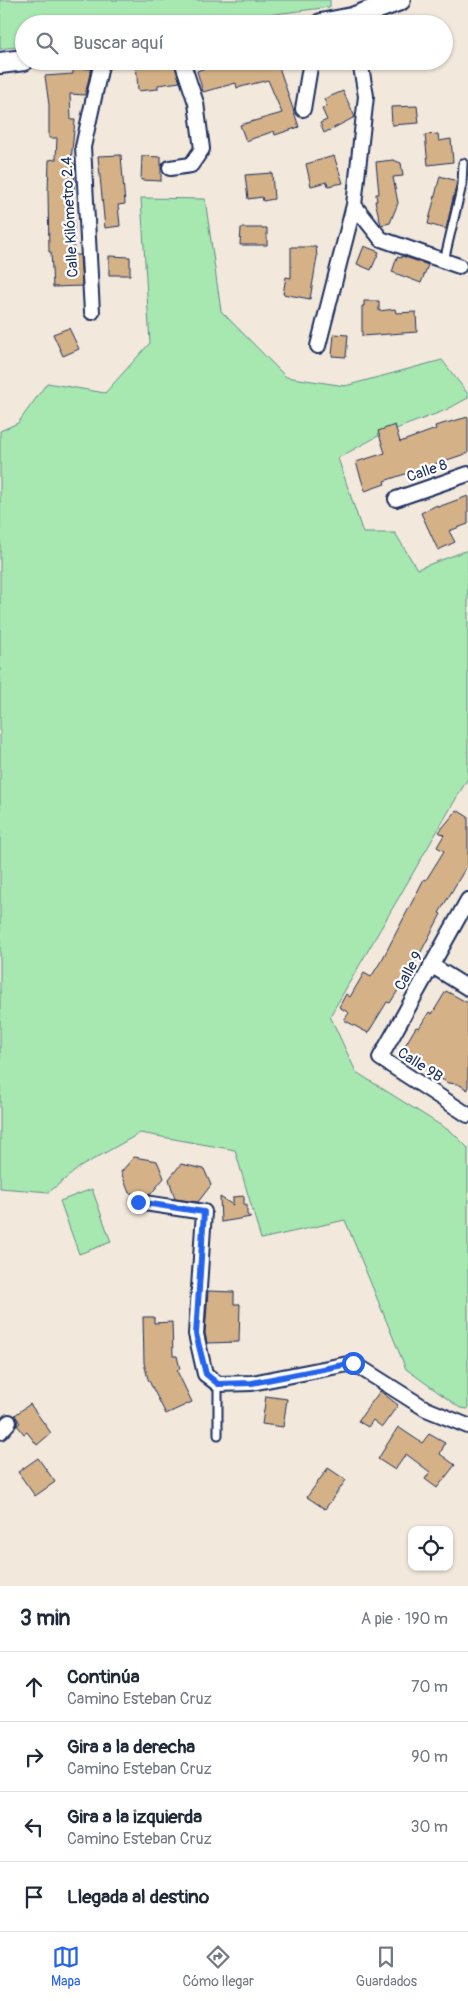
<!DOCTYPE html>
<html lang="es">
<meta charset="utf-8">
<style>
:root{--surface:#fff;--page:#f2f2f3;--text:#1f2937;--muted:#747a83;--line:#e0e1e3;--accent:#2563eb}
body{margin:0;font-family:Pangolin,sans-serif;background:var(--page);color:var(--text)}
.controls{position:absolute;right:15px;bottom:15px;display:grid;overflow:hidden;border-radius:10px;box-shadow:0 1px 4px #0004}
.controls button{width:45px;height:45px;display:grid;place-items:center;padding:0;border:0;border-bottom:1px solid var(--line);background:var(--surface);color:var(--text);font:25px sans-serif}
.stop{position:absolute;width:15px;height:15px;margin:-11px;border:4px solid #2563eb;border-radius:50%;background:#fff}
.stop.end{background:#2563eb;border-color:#fff;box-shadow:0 1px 5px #0008}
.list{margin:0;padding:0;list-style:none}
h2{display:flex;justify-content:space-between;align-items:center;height:65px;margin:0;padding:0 20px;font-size:21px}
h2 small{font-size:16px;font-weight:400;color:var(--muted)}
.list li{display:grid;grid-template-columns:32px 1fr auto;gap:15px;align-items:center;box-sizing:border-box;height:70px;padding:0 20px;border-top:1px solid var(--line)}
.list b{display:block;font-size:19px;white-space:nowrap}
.list p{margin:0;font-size:16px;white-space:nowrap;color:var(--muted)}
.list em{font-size:16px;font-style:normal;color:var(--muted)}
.icon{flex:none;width:28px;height:28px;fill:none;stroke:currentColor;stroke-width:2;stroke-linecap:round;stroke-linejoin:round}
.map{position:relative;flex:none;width:468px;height:1586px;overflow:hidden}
.search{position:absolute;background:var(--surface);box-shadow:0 1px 4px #0004;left:15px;right:15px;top:15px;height:55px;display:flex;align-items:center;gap:12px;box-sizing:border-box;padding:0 18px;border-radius:28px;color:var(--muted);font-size:19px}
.sheet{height:345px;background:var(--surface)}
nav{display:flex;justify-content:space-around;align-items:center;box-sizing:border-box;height:70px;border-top:1px solid var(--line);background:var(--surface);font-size:14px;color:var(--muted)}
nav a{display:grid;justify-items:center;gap:2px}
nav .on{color:var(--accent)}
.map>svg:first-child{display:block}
.green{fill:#a7e8b1;stroke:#618c88}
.building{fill:#d5b187;stroke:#1b2f5e}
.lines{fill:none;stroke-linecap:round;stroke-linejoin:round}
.lane-casing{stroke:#1b2f5e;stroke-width:11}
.street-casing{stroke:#1b2f5e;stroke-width:18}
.secondary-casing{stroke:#1b2f5e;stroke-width:24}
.lane{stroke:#fff;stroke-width:7}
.street{stroke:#fff;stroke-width:14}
.secondary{stroke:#fff;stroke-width:20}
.route{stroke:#2563eb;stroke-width:6}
.labels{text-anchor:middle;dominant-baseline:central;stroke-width:4.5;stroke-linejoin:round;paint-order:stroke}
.street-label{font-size:15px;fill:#1b2f5e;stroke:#fff}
</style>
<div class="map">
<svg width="468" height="1586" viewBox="0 0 468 1586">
<rect width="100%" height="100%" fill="#f2e8db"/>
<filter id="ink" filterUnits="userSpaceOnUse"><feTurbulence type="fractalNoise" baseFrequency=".02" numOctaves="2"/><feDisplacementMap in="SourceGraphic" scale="10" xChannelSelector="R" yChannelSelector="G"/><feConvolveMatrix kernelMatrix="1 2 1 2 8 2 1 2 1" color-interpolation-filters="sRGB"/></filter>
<g filter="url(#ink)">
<!-- green -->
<path class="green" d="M0,0H330V7L196,24H24V46L0,49Z
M141,198L205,199L221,311L286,377L345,386L442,360L468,394V398L446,410L380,435L338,458L363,533H395L417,569L468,550V778L330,1016L356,1072L453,1133L468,1148V1409L460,1408L406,1369L345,1220L261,1239L235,1150L140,1133L80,1167L49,1192L0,1188V431L18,423L47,383L105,393L150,343Z
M92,1189L111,1242L79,1254L60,1201Z"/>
<!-- building -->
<path class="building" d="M152,61L157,62V66L174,63L180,82L158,85V89L138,91L136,62Z
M224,61H277L299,127L275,135L274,131L246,141L240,125L282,113L268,80L237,88L236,83L203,92L197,71Z
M73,68L91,69L85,95L70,94L71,120H75L71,161L75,165L74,193H71L70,213L74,214V255H80L82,286L53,287L51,252H49L48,192L49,160L56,159L57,138H49V105L45,76L73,74Z
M343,91L355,117L324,133L320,123L327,120L322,109L327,106L324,99Z
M417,106L419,123L392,125L391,107Z
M438,134L439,141L451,139L453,162L428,165L425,135Z
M121,155L125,204L118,205L120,226L105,228L98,156Z
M142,156L161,157V181L141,180Z
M334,156L343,183L328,186L327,182L311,186L306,164Z
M393,160L401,163L403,176L393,177L398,203L390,223L381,225L375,201H377L376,194H379L376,162Z
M272,173L274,199L263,201L262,197L248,199L245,175Z
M440,176L457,181L446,229L428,224Z
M241,228H267V245H240Z
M364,246L379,252L371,270L357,264Z
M291,247H316L317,257L310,299L283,294L286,277L291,278Z
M109,256L130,257V275H109Z
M402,256L428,265L421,283L392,272L397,257L401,258Z
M364,301H379V311L395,309L396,313L416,312L417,332L362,336V306H364Z
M69,328L79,349L63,356L53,334Z
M334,334L348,335L346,357L332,356Z
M468,417V453L384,481L385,484L365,491L356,462L385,453L378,431L395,425L400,442L436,429L435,426Z
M468,496V524L449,531L455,542L438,550L421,513L437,505L438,507Z
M457,810L468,817V864L439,913L441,914L415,963L390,1003L387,1002L368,1033L344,1020L349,1013L339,1007L346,994L350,997L364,973L371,977L383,958L424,879L426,880L444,851L437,847L444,835L439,832Z
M446,991L468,1003V1090L458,1084L448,1083L400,1054L416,1027L419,1028L429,1012L432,1014Z
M134,1157L157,1161L164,1178L150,1195L129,1193L121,1172Z
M181,1164L204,1169L211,1185L198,1202L175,1199L169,1179Z
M244,1196V1205L247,1204V1215L251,1217L221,1222L220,1197L233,1205V1197Z
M208,1291L234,1292V1304H240L239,1342L207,1343L205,1333Z
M143,1317H154V1323L172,1322L173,1356H177L180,1369L177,1371L192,1402L166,1414L148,1379L144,1363Z
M380,1391L398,1405L382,1427L373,1420L368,1427L358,1421Z
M266,1396L287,1399L283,1427L262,1424Z
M30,1404L51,1433L37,1445L27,1432L24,1434L17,1425L20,1423L15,1415Z
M398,1427L422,1443L429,1434L445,1443L440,1454L455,1465L437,1488L425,1479L430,1472L406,1454L395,1470L378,1459Z
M38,1458L55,1482L35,1496L18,1472Z
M328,1468L346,1480L325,1509L307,1497Z"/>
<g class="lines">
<defs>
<path id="lane" d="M444,261L462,185L463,163
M218,1435V1384"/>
<path id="street" d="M303,109L311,61
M170,168L191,165L202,149L196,103L182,61
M354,205L381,239L459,266
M92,312L83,147L102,61
M318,346L354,205L366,96L360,61
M396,499L468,474
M468,900L380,1058L468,1115
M431,965L468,988
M138,1202L204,1212L196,1334L205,1374L218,1384L252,1383L353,1363L426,1409L468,1426
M0,1432L9,1422"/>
<path id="secondary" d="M321,24L352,18L400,0
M0,63L24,60"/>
</defs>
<!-- lane casing -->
<use href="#lane" class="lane-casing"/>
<!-- street casing -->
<use href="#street" class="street-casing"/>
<!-- secondary casing -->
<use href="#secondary" class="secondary-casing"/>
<!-- lane -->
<use href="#lane" class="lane"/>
<!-- street -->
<use href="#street" class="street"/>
<!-- secondary -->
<use href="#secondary" class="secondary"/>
</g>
</g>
<g class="lines" filter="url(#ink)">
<!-- route -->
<path class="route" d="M138,1202L204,1212L196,1334L206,1374L218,1384L252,1383L353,1363"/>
</g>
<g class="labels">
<!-- street labels -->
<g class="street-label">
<text transform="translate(70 217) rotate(-93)">Calle Kilómetro 2.4</text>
<text transform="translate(427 471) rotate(-19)">Calle 8</text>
<text transform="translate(409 971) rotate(-61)">Calle 9</text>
<text transform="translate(420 1065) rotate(33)">Calle 9B</text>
</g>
</g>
</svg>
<div class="controls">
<button><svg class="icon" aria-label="locate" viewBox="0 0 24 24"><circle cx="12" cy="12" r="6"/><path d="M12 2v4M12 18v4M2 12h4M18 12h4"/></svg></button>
</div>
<div class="stop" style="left:353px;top:1363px"></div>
<div class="stop end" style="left:138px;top:1202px"></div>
<div class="search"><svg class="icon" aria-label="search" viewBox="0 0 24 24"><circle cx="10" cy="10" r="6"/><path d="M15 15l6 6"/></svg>Buscar aquí</div>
</div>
<section class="sheet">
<h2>3 min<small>A pie · 190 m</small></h2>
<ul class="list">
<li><svg class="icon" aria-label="ahead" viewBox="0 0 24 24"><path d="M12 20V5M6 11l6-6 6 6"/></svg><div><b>Continúa</b><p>Camino Esteban Cruz</p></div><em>70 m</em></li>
<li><svg class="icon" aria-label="right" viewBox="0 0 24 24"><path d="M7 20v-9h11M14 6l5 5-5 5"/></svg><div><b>Gira a la derecha</b><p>Camino Esteban Cruz</p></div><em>90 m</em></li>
<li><svg class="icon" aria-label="left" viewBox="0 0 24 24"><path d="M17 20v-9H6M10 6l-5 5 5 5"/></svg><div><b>Gira a la izquierda</b><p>Camino Esteban Cruz</p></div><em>30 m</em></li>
<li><svg class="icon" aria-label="arrive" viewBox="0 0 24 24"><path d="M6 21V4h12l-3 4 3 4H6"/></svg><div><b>Llegada al destino</b></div></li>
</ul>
</section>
<nav>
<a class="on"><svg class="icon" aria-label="map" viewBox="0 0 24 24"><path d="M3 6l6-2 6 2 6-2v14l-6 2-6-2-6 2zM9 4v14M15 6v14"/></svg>Mapa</a>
<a><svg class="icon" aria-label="directions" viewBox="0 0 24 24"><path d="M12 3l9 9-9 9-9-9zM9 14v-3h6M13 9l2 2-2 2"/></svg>Cómo llegar</a>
<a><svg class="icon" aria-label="saved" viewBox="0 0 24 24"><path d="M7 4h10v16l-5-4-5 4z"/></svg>Guardados</a>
</nav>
